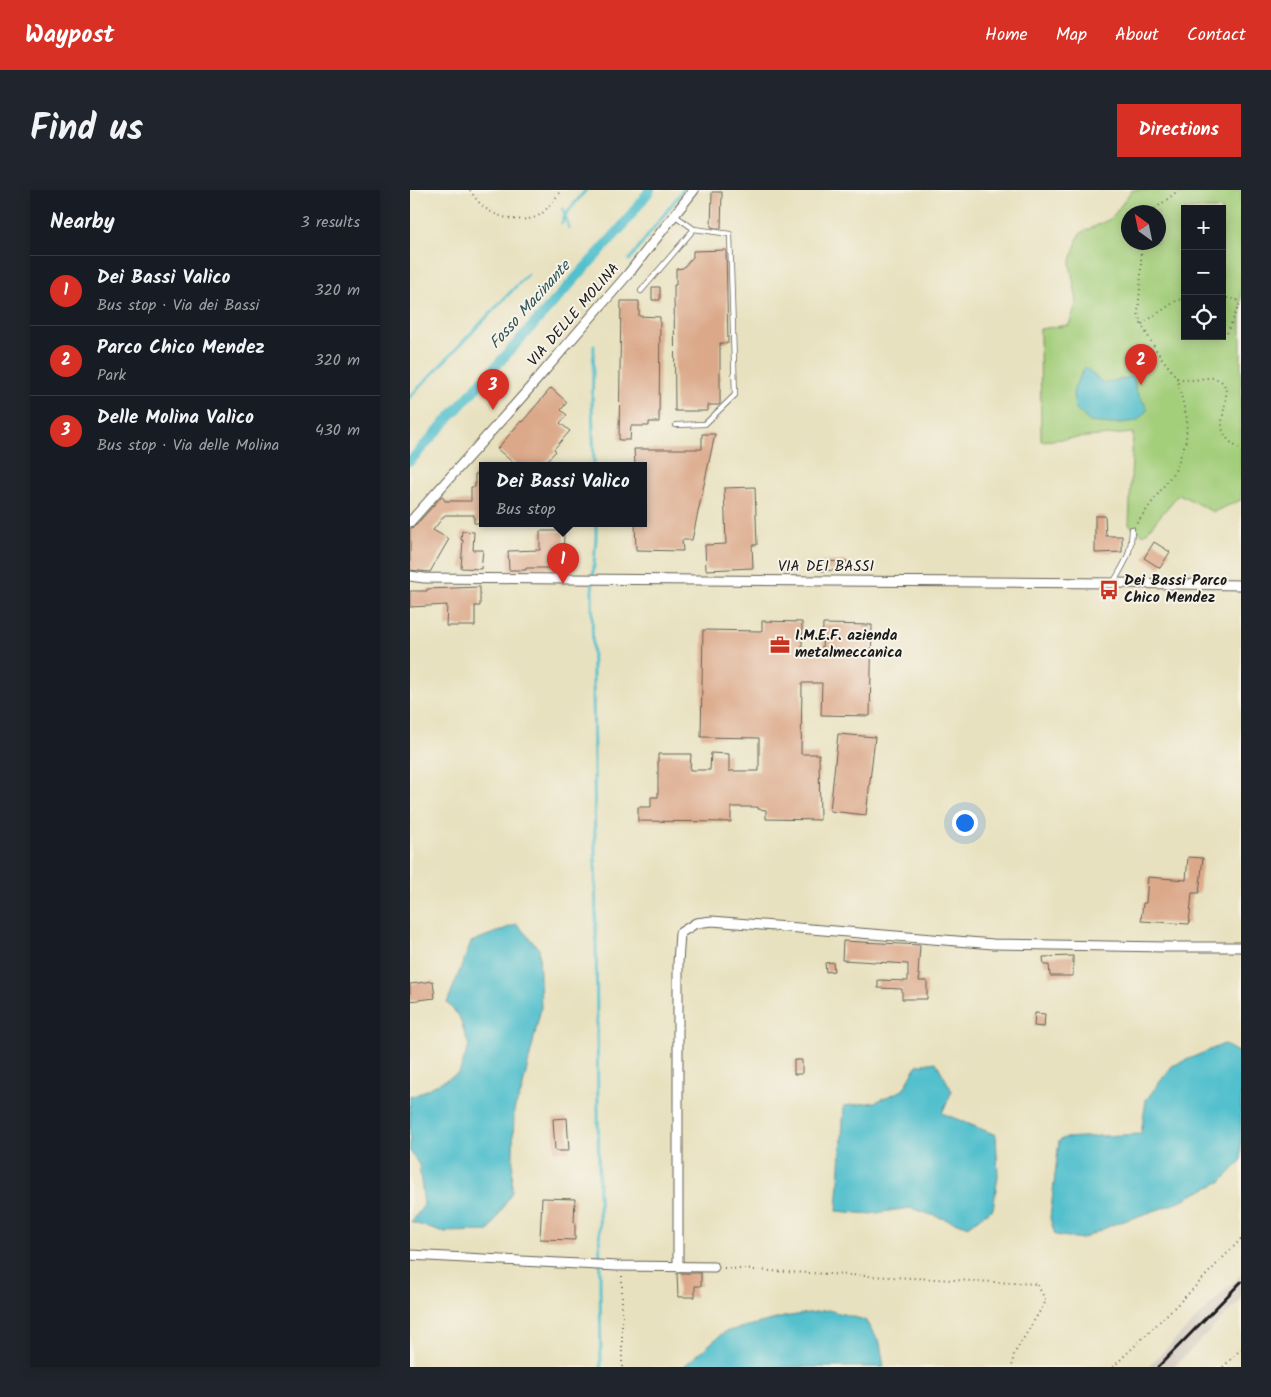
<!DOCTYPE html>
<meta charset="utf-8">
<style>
:root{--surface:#171b24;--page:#20242c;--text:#f1f3f6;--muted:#9ea1a6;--line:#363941;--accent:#d93025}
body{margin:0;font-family:Kalam,sans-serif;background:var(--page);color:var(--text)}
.controls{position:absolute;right:15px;top:15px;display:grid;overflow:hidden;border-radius:0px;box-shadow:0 2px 12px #0003}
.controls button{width:45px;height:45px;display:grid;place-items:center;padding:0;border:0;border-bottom:1px solid var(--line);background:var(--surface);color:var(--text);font:25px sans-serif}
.compass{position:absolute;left:711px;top:15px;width:45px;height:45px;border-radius:50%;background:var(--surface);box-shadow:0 2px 12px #0003;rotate:327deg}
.you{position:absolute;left:554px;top:632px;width:18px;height:18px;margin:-12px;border:4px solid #fff;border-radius:50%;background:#1a73e8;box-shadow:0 0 0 8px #1a73e833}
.badge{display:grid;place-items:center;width:32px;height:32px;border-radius:50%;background:var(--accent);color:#fff;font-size:16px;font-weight:700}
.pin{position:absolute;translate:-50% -41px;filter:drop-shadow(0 1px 2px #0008)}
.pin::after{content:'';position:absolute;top:26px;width:18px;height:15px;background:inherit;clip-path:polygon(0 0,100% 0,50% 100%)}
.popup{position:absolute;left:69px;top:272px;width:168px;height:65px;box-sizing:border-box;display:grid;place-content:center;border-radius:0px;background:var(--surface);filter:drop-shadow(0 1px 4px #0005);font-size:16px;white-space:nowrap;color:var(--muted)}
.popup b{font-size:19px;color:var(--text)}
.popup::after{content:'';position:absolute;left:50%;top:100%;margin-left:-10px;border:10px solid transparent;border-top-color:var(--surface)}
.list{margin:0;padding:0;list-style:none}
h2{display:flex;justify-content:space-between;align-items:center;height:65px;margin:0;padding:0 20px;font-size:21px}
h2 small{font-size:16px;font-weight:400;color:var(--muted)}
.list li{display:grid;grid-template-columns:32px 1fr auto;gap:15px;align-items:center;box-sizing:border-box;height:70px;padding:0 20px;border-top:1px solid var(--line)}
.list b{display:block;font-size:19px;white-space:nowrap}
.list p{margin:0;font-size:16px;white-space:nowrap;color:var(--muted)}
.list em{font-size:16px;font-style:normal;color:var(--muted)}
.icon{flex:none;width:28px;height:28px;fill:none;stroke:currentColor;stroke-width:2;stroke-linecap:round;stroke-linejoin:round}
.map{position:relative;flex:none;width:831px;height:1177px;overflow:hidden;border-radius:0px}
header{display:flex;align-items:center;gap:30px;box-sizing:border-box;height:70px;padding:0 25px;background:var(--accent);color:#fff}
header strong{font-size:24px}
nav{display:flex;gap:28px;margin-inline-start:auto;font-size:18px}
.intro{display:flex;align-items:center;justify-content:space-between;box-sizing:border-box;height:120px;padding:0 30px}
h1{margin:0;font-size:35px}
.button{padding:12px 22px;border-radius:0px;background:var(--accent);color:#fff;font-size:18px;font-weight:700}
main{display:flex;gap:30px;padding:0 30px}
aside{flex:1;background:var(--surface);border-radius:0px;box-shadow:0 2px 12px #0003}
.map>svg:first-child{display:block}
.industrial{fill:#ccc2b9}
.green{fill:#a3ce7a;stroke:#60754b;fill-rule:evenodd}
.water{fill:#53c0cd;stroke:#386e74}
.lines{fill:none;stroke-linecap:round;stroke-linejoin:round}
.stream{stroke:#53c0cd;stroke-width:3}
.canal{stroke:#53c0cd;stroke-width:10}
.building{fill:#dba889}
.service-casing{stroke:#636155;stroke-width:6}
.minor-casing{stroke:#636155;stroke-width:11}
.path{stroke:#636155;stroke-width:2;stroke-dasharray:1 4;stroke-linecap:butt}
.service{stroke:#fff;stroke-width:4.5}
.minor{stroke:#fff;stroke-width:9}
.rail{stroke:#1c1c1c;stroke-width:3}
.labels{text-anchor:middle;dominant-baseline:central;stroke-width:4;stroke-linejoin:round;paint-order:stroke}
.street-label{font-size:15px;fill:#1c1c1c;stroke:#f7f3e8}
.poi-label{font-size:15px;font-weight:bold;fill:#1c1c1c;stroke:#f7f3e8;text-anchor:start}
.water-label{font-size:16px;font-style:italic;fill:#2f555a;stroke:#f7f3e8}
</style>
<header>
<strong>Waypost</strong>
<nav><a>Home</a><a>Map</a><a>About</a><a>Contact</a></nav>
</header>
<div class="intro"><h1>Find us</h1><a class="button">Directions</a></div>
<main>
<aside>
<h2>Nearby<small>3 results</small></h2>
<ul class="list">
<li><span class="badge">1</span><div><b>Dei Bassi Valico</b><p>Bus stop · Via dei Bassi</p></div><em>320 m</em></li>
<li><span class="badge">2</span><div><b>Parco Chico Mendez</b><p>Park</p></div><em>320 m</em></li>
<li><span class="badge">3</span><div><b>Delle Molina Valico</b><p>Bus stop · Via delle Molina</p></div><em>430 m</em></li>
</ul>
</aside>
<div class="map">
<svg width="831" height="1177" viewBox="0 0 831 1177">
<rect width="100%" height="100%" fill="#f7f3e8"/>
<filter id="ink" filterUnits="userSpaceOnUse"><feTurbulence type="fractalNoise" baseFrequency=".02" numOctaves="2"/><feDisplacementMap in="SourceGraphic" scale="10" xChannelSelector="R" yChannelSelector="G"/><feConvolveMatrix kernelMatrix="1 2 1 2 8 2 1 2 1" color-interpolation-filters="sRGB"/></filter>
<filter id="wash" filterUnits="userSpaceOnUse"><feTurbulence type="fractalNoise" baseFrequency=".0096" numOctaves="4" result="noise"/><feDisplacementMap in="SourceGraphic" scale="20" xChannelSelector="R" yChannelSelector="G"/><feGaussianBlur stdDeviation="1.12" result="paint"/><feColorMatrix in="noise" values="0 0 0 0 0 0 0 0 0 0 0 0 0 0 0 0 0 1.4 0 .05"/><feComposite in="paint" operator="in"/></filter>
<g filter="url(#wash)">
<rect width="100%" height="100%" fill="#e8e1bf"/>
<!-- industrial -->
<path class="industrial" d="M831,1084V1110L764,1177H738Z"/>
<!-- green -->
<path class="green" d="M722,0H831V310L803,322L769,304L734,345L719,335L723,243L631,251L630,139L659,135L667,111L660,74L669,44L702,28ZM775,19H812V146H775ZM718,22H748V52H718Z"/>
<!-- water -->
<path class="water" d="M675,177L693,193L715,189L723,185L726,201L738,219L727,231L702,234L680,232L665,218L663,204L665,196Z
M107,734L129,759L131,818L112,900L104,920L102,1002L79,1041L31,1042L1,1032L14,1015L9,975L0,961V905L4,906L49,883L59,856L49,826L37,813L61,752Z
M814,854L831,864V971L812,991L761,1015L702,1035L672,1049L645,1045L640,1028L649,951L654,948L731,944L736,910L762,876Z
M526,872L542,901L532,923L586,945L588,986L583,1019L557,1036L500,1018L459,1024L427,1021L434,916L465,912L493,900L507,875Z
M418,1120L455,1130L470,1153L474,1177H273L314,1142L374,1127Z"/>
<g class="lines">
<!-- stream -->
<path class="stream" d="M153,19L159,38
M152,33L155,25L176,0
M219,70L273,0
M184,156L182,211L184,275
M0,207L118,84
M186,333V348L182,402L191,1177"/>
<!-- canal -->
<path class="canal" d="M0,271L210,39L240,0"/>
</g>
<g id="blocks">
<!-- building -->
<path class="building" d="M302,2H312L311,39L301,37Z
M316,60L318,153H310V214L309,215H298V221H265L264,95H266V79L273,78L283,67V61Z
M242,97H250V110H242Z
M211,111H229V126L250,127L249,232H239V236H221L220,250H209Z
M141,198L157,212L151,220L157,225L150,233L160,241L144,259L146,261L133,275H106L87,259L111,231L112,232Z
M292,244H305L282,350H272L273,361L226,360L225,333H233V275H225L224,259H292Z
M65,284H73V333H64V325H35L23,340L39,349L20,382L0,380V339L5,336L32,306L35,311H61V297H65Z
M345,297L347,355H342L343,378L296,380L295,355L316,354L314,298Z
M685,326H695L696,346H712V362L685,363Z
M52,341L64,342L63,360H73L71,379L51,378L53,350H51Z
M130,341H154L153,378H116V380H99L98,361L130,360Z
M744,352L760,362L750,378L734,368Z
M437,371L438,379L411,381V372Z
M70,397V416H65V436H36L37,415L0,417V401H17V399Z
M352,431L392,432V460L412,461L413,434L462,435L460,526L411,525L412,493H392L391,564H409L410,630L356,629V620L348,619V617H321V632L228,631V617H241V607H248V564H281L280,580H300L301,563L319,564V581H349V548L291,547L293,440L352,441Z
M428,544L465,547L456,625L420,621Z
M778,667L793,668L789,703H782L779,734L731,731L733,713H736L738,687L776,690Z
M433,751L510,755L508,785H510L509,791H517V809H492V799L468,798V790L498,791V774L432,770Z
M663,766V786H640L639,775H634L633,767Z
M423,772L424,781L416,782L415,773Z
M23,791L25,808L0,811V794Z
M625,823L635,824L634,837L624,836Z
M384,870H392V884H384Z
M157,928L159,961H145L143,929Z
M132,1008L165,1009L164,1032H165V1050L130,1049Z
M267,1083H291V1096H285V1107H268Z"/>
</g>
</g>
<g filter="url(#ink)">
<use href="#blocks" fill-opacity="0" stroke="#636155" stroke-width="1"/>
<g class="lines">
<defs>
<path id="service" d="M264,25L284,39L320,44L325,205L295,234L266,235
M231,101L284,39
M703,393C716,371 721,365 722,339"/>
<path id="minor" d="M0,332L111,208L219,83L284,0
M0,386L14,388L703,393L831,395
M0,1065L207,1076L304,1077
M268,1076V773L270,743L286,733L302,731L583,754L755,757H831"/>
</defs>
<!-- service casing -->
<use href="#service" class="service-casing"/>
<!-- minor casing -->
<use href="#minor" class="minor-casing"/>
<!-- path -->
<path class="path" d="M60,0C65,8 70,15 78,20C91,29 118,34 131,24C138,19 146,7 152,0
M741,22L769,0
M812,107L831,111
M732,134L766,111L775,108
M817,143L831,111
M767,188C772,189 777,190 782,190C790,190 801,185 809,190C825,198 808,226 813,241C816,250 824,255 831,260
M727,333L766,279L776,251L777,229L767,188L748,163L731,134L728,123L731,86V52
M314,1078L377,1082L627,1094L636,1111L604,1164L602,1177
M212,1086V1177
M703,1177L779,1103L831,1049
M813,1177L831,1159"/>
<!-- service -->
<use href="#service" class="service"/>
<!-- minor -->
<use href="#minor" class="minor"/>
<!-- rail -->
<path class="rail" d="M748,1177L831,1092"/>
</g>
</g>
<!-- icons -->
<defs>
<symbol id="bus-bare" viewBox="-9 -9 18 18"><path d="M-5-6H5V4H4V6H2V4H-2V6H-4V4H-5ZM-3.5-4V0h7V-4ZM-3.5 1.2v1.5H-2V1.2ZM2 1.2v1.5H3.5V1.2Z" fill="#c8321e" stroke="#f7f3e8" stroke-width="2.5" paint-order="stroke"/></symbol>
<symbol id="office-bare" viewBox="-9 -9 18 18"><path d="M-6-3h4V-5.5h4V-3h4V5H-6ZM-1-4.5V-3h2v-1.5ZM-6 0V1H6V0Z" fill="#c8321e" stroke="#f7f3e8" stroke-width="2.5" paint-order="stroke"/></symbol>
</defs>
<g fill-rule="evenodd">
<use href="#bus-bare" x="685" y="386" width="28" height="28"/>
<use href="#office-bare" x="356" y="441" width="28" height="28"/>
</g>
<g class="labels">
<!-- street labels -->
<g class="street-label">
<text transform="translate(164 125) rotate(-49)">VIA DELLE MOLINA</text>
<text x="416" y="377">VIA DEI BASSI</text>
</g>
<!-- poi labels -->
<g class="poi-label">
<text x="714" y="391">Dei Bassi Parco<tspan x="714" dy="17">Chico Mendez</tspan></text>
<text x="385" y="446">I.M.E.F. azienda<tspan x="385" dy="17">metalmeccanica</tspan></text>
</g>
<!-- water labels -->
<g class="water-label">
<text transform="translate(120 115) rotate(-48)">Fosso Macinante</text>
</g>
</g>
</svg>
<div class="controls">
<button>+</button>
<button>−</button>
<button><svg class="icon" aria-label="locate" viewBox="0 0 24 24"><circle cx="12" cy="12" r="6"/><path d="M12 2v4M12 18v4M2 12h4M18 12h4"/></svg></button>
</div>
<svg class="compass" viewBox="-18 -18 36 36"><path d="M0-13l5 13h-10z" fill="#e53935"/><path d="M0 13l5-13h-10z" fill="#9ea1a6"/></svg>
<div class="you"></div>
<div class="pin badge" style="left:153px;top:394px">1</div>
<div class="popup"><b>Dei Bassi Valico</b>Bus stop</div>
<div class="pin badge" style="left:731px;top:195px">2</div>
<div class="pin badge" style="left:83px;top:220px">3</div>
</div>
</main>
